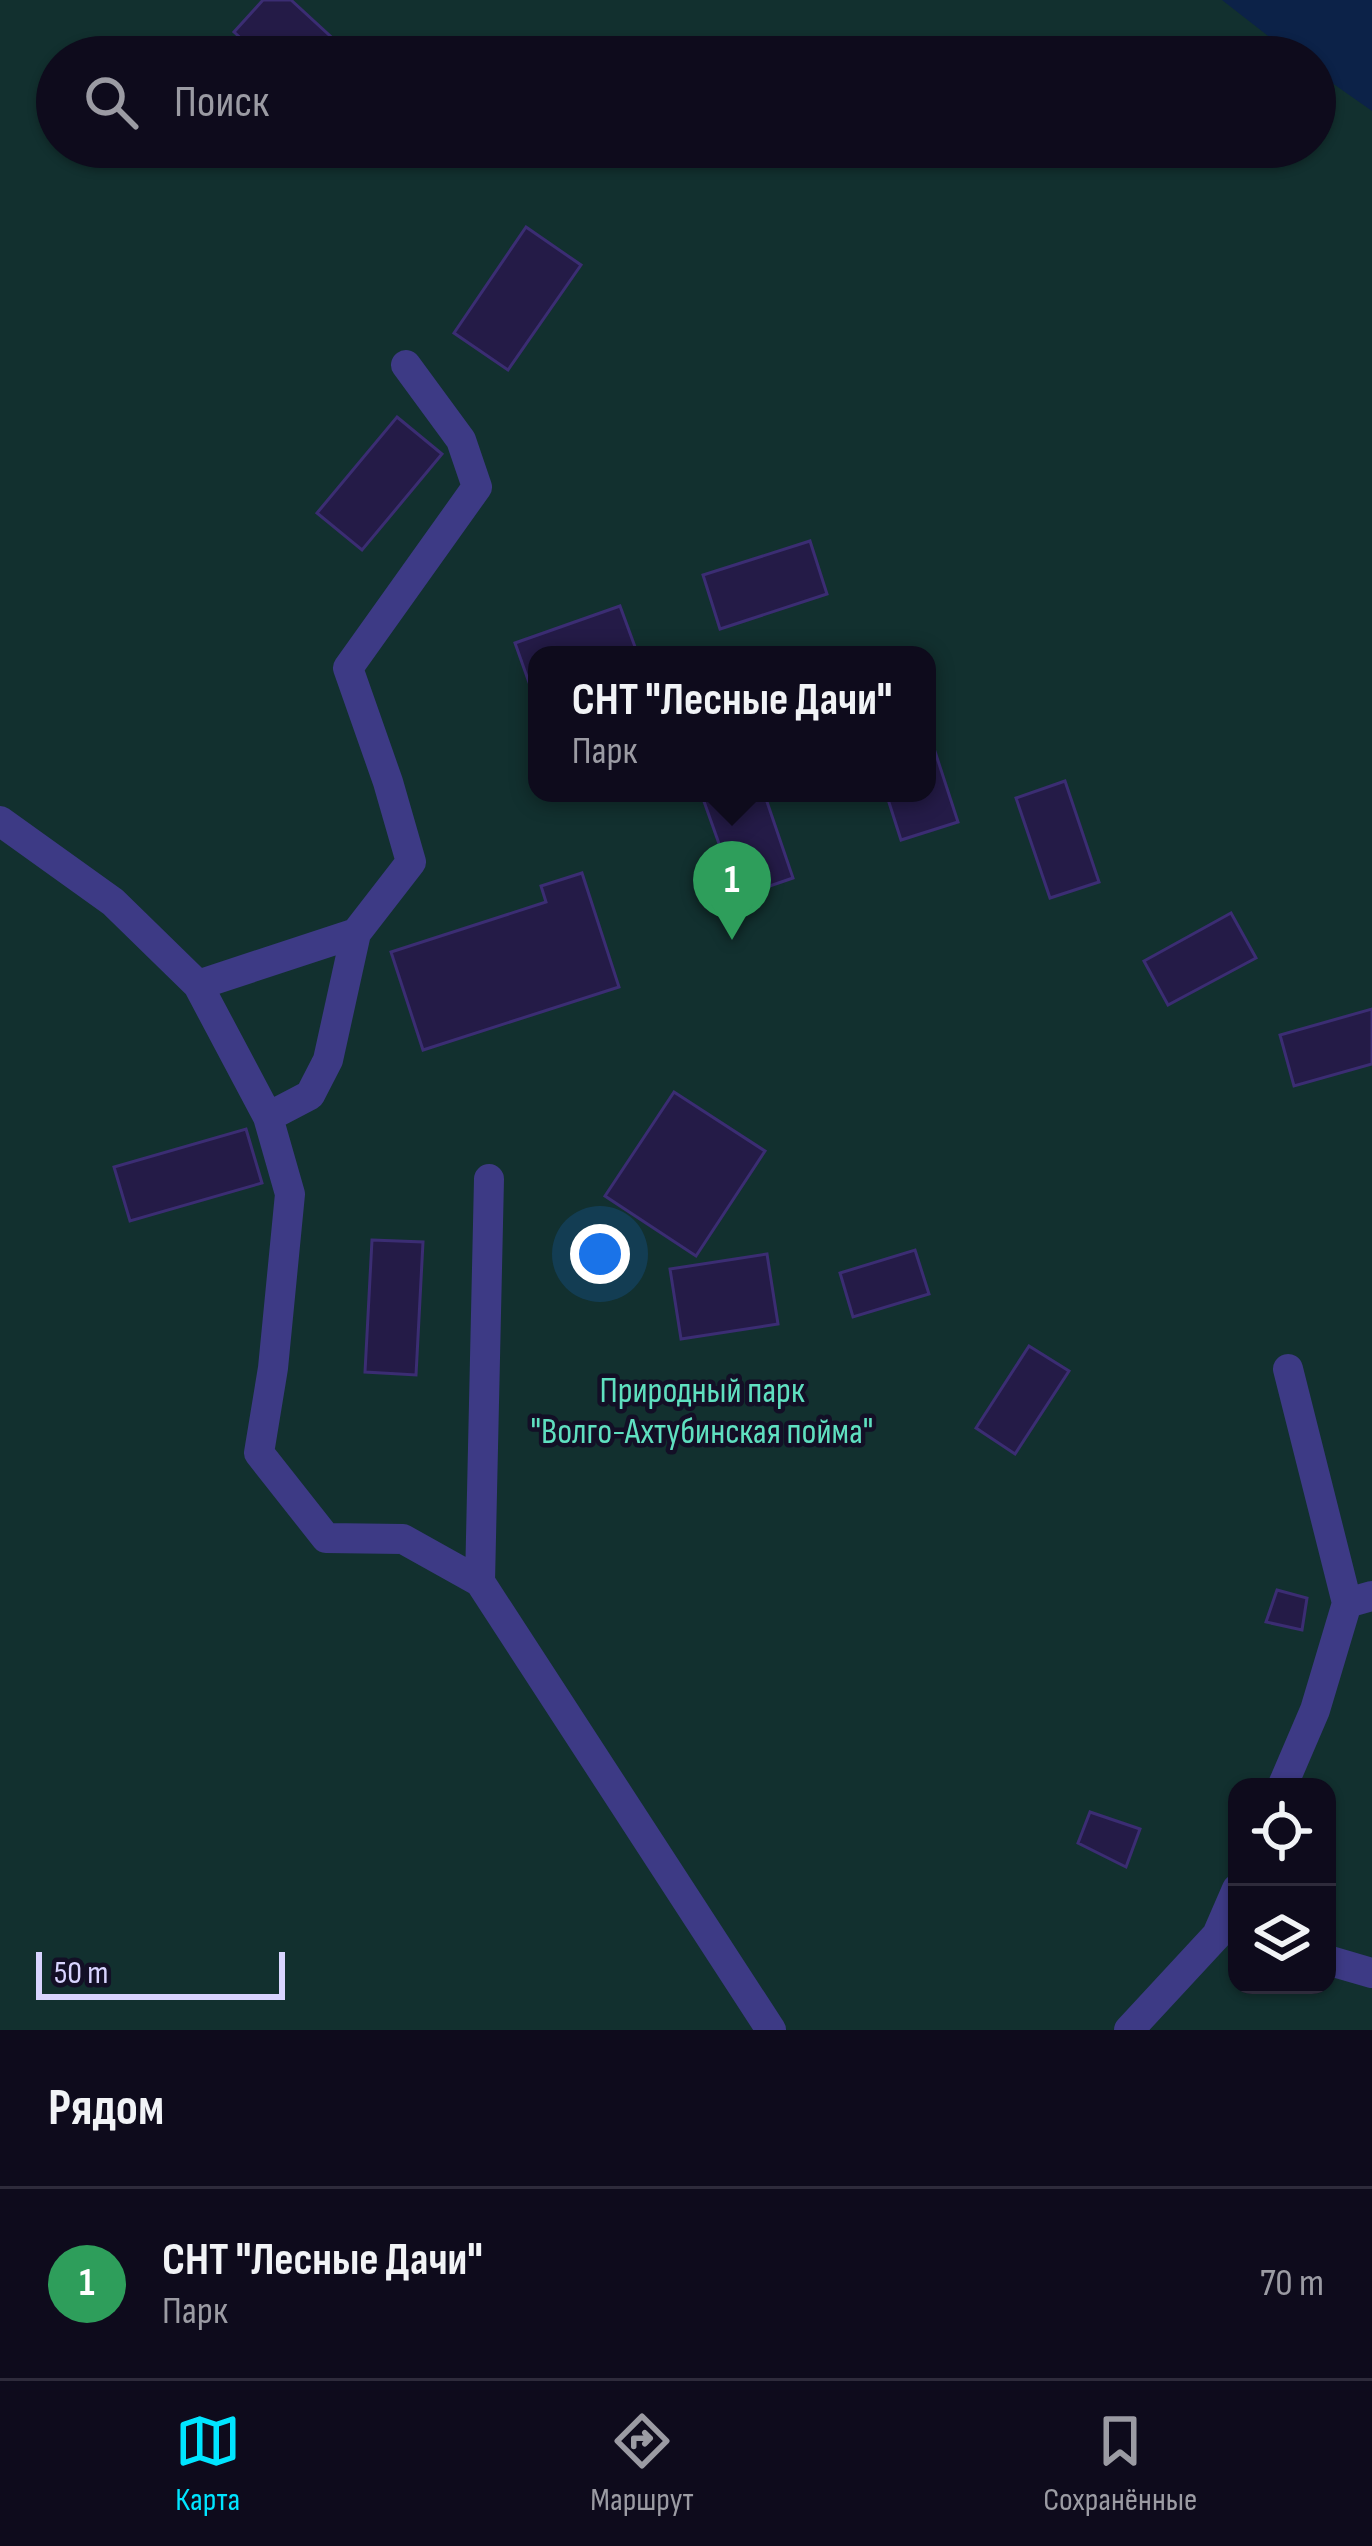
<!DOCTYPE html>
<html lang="ru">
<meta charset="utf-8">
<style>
:root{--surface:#0e0b1c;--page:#171425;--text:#f1f3f6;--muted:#9b9ba3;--line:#2e2b3b;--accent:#00e5ff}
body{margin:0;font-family:"Sofia Sans Condensed",sans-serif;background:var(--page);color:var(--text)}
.controls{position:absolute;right:36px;bottom:36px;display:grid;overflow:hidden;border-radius:24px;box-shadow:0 3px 9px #0004}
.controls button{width:108px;height:108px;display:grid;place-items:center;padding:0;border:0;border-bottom:3px solid var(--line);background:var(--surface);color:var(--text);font:60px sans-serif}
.scale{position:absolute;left:36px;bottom:30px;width:249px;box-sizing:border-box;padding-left:12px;border:6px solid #d9d4ff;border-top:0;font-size:33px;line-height:42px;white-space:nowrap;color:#d9d4ff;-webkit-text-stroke:9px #130f26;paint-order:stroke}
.you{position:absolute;left:600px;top:1254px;width:42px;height:42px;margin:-30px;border:9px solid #fff;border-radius:50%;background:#1a73e8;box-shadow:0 0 0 18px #1a73e833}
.badge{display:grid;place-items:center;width:78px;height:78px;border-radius:50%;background:var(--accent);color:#fff;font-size:39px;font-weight:700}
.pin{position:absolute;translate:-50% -99px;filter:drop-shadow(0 3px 6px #0008)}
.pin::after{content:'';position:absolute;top:63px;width:42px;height:36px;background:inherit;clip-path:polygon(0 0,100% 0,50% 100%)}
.popup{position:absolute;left:528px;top:646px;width:408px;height:156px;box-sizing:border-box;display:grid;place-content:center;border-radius:24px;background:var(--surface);filter:drop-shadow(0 3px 9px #0005);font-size:39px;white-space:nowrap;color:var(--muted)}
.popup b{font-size:45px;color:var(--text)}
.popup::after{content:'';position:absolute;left:50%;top:100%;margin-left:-24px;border:24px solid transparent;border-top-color:var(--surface)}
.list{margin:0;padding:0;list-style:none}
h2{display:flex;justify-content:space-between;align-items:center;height:156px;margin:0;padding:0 48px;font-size:51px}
h2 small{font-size:39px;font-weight:400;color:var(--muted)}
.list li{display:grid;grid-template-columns:78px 1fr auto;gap:36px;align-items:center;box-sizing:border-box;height:192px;padding:0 48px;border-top:3px solid var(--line)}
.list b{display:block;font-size:45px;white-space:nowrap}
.list p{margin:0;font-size:39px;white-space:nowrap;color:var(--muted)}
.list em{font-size:39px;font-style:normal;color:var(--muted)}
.icon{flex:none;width:66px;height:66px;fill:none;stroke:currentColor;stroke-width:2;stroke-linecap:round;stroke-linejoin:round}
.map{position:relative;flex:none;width:1372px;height:2030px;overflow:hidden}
.search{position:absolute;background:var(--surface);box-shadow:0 3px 9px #0004;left:36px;right:36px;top:36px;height:132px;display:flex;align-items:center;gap:30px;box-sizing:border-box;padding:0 42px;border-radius:66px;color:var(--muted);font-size:45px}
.sheet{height:348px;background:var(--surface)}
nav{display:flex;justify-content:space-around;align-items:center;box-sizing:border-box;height:168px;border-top:3px solid var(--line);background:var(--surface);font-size:33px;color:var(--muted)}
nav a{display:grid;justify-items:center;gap:6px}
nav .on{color:var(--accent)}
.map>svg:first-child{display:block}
.green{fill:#12302f;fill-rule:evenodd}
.water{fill:#0c2248}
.building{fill:#241b47;stroke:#3b2d73;stroke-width:3}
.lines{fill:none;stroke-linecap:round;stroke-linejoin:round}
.minor{stroke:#3d3a85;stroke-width:30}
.labels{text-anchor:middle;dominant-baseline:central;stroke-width:9;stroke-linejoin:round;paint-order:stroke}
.park-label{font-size:36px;fill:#5fe0c0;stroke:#130f26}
</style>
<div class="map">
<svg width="1372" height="2030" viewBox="0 0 1372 2030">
<rect width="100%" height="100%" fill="#130f26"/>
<!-- green -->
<path class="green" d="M0,0H1372V2030H0ZM57,57H1315V147H57ZM537,655H927V793H537ZM1237,1787H1327V1985H1237Z"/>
<!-- water -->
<path class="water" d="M1222,0H1372V111L1315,71V57H1295Z"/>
<!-- building -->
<path class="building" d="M263,0H291L353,57H261L234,32Z
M526,227L581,265L508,370L454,333Z
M397,417L442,454L362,550L317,513Z
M810,541L827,594L720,629L703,575Z
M620,606L638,655H537V705L515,643Z
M927,727L958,822L901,840L886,793H927Z
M1065,781L1099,882L1050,898L1016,798Z
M701,793H764L793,878L738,897Z
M582,873L619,987L423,1050L391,952L546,902L541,886Z
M1231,913L1256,958L1168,1005L1144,961Z
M1372,1009V1064L1294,1086L1280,1035Z
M674,1092L765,1151L696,1256L605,1196Z
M246,1129L262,1183L130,1221L114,1167Z
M372,1240L423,1242L416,1375L365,1372Z
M915,1250L929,1294L853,1317L840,1273Z
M767,1254L778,1324L681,1339L670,1269Z
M1029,1346L1069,1371L1015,1454L976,1428Z
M1277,1590L1307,1598L1302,1630L1266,1622Z
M1090,1812L1140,1829L1126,1867L1078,1843Z"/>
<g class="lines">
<!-- minor -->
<path class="minor" d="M0,821L113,902L198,985L268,1117L290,1194L273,1368L259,1453L326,1538L403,1539L480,1582L771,2030
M198,985L356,933
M268,1117L310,1095L328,1060L356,933L411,862L388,782L348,668L477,487L461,440L406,365
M1288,1369L1347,1603
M480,1582L489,1179
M1282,1787L1315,1710L1347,1603L1372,1596
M1327,1960L1372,1973
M1129,2030L1217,1935L1237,1889"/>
</g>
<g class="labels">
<!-- park labels -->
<g class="park-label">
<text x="702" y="1391">Природный парк<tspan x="702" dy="41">"Волго-Ахтубинская пойма"</tspan></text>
</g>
</g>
</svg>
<div class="controls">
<button><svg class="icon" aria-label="locate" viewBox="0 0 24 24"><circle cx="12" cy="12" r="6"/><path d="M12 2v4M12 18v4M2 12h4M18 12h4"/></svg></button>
<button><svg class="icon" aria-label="layers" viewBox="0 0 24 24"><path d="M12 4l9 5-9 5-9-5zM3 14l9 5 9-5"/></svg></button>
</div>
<div class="scale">50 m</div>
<div class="you"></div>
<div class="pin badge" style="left:732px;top:940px;background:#2e9e5b">1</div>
<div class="popup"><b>СНТ &quot;Лесные Дачи&quot;</b>Парк</div>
<div class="search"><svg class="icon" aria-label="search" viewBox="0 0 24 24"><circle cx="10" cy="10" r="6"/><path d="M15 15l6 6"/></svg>Поиск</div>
</div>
<section class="sheet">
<h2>Рядом<small></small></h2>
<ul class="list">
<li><span class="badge" style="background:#2e9e5b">1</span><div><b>СНТ &quot;Лесные Дачи&quot;</b><p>Парк</p></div><em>70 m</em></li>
</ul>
</section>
<nav>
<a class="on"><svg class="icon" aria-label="map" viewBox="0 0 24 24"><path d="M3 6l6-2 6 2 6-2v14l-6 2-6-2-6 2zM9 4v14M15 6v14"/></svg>Карта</a>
<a><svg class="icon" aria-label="directions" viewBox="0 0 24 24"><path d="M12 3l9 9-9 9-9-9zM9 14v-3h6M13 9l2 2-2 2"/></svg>Маршрут</a>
<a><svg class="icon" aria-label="saved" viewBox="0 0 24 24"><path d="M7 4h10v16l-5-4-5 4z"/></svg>Сохранённые</a>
</nav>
